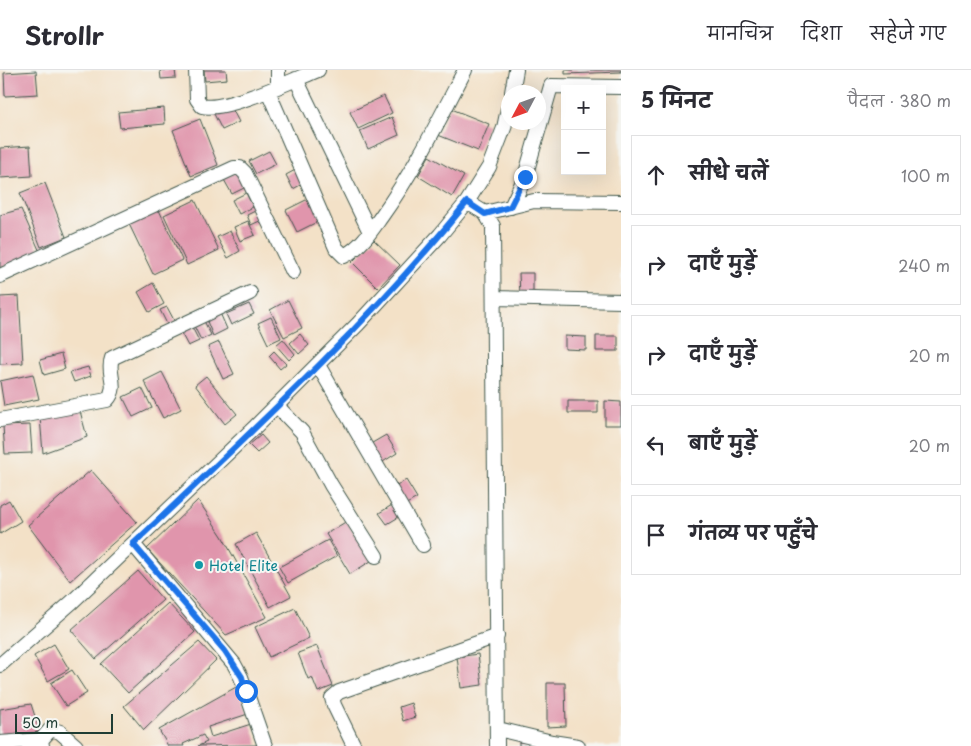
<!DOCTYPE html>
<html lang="hi">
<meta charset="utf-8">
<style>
:root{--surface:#fff;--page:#f2f2f3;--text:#2b2b33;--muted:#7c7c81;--line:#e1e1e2}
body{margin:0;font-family:"Playpen Sans","Playpen Sans Deva",sans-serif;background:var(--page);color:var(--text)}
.controls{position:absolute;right:15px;top:15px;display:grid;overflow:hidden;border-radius:0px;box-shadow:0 5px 20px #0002}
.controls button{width:45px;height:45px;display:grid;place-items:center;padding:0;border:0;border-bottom:1px solid var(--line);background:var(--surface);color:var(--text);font:25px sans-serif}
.compass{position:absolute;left:501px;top:15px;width:45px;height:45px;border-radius:50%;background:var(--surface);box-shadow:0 5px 20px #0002;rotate:229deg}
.scale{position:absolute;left:15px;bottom:12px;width:98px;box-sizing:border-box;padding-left:5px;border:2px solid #1f3d34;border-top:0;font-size:14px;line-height:18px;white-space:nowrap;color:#1f3d34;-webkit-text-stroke:4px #f6f6f2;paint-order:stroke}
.stop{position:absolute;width:15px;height:15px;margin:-11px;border:4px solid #1a73e8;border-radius:50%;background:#fff}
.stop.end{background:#1a73e8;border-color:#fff;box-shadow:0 1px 5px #0008}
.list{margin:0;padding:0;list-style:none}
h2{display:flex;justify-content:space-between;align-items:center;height:65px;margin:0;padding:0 20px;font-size:21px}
h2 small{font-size:16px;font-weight:400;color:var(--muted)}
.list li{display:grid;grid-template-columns:32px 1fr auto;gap:15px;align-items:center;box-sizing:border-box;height:80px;margin:0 10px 10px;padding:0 10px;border:1px solid var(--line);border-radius:0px}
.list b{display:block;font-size:19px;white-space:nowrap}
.list em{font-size:16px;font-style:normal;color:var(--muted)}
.icon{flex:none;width:28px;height:28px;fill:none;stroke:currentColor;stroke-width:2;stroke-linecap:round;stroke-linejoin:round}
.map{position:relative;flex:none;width:621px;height:676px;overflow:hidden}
header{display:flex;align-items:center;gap:30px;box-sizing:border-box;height:70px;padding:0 25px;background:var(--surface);border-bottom:1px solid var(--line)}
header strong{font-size:24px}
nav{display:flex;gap:28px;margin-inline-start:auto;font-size:18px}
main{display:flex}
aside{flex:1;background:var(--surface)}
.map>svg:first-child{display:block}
.building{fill:#e095ac}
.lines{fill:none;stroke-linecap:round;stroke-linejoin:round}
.street-casing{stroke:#3f564a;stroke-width:16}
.street{stroke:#fff;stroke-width:14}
.route{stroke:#1a73e8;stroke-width:6}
.culture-dot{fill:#0f9aa8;stroke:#f6f6f2;stroke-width:2}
.labels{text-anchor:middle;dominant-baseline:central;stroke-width:4;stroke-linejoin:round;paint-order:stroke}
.culture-label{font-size:14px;fill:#0d838f;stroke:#f6f6f2;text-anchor:start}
</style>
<header>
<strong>Strollr</strong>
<nav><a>मानचित्र</a><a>दिशा</a><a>सहेजे गए</a></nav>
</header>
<main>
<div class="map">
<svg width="621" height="676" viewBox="0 0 621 676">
<rect width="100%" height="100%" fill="#f6f6f2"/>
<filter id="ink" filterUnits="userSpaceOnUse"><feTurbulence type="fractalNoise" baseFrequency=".02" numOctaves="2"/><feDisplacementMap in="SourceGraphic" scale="10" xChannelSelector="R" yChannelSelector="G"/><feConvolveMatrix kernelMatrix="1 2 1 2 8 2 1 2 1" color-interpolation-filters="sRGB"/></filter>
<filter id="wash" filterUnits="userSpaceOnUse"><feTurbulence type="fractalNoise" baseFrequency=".0096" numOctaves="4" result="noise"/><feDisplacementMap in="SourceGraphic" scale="20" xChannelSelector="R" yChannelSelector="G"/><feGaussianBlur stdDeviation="1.12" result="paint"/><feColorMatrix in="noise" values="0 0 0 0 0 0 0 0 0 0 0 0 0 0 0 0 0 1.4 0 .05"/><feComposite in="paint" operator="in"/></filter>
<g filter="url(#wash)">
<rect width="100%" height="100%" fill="#f3e1c7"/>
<g id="blocks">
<!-- building -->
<path class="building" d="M160,0H175L176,8L161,9Z
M204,0H226L227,9L205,11Z
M565,0H621V2L565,4Z
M36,1L38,24L5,26L4,3Z
M384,26L392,43L358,59L350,42Z
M229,33L239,52L222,60L213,42Z
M164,38L165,54L120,58L118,42Z
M449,38L489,54L478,81L438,65Z
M392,47L399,65L368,79L360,61Z
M200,49L218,95L191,106L173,60Z
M30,76L32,106L0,108V78Z
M269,81L276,94L256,104L249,91Z
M429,86L464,106L452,127L418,106Z
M299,98L306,112L293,119L286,105Z
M238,101L246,117L232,124L223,108Z
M45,113L66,167L41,177L20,123Z
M246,123L253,137L239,144L232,130Z
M312,127L323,149L297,162L286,140Z
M195,130L219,180L187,195L164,145Z
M261,138L266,148L251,155L247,145Z
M21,139L40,182L0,198V145Z
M159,140L182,190L153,204L129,154Z
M248,151L255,165L240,171L234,157Z
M230,161L240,181L228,188L217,167Z
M374,170L400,195L378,218L352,192Z
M519,203H533V225L520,226Z
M153,213L164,234L149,242L138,222Z
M19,226L23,293L0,294V227Z
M288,230L302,258L284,267L270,240Z
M249,234L254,244L231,255L226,244Z
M167,237L175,252L168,256L160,240Z
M220,243L227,259L213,266L206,249Z
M271,247L281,268L268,274L258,253Z
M203,249L211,265L201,270L193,254Z
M191,255L199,271L188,276L180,261Z
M300,264L309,275L299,284L290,273Z
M565,266L586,267V280L565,279Z
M596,266H618V281H596Z
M283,269L295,284L289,290L276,275Z
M219,272L234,304L223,309L208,277Z
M274,281L286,294L280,299L269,286Z
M61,284L65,299L44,305L40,290Z
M88,297L91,306L74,312L70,302Z
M162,302L181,339L163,348L144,311Z
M33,304L39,329L4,336L0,311Z
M206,306L237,344L225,354L195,315Z
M142,318L152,338L133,347L123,327Z
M568,331H598V343H568Z
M605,331L621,332V355H605Z
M80,341L87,367L43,383L40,347Z
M30,355L32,383L5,384L3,356Z
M261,365L268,373L257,383L249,375Z
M386,365L397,383L378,395L367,376Z
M91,400L137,452L70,511L28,455Z
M406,410L417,428L403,436L392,419Z
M9,430L21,451L0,464V435Z
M198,430L222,466L267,547L226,565L147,479Z
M397,432L404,444L387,454L379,443Z
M347,451L371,491L350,504L326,464Z
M256,463L291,526L270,537L236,474Z
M328,470L337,486L288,513L279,497Z
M138,501L163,530L96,589L71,560Z
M168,533L195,562L128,623L101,594Z
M295,538L309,568L269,587L255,557Z
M199,572L216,590L144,660L124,636Z
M54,574L69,599L48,611L34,586Z
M317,576L333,616L318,622L312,607L308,609L298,583Z
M478,584L482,615L461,618L457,587Z
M72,600L87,623L66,636L51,613Z
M547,613H565L566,656L547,657Z
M238,616L248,644L208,657L211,667L251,654L258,675L198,676L207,672L203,665L183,674L184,676H168L159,660Z
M411,633L415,647L403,651L399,637Z
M31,634L40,662L0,666V639Z
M519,672H531V676H519Z"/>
</g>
</g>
<g filter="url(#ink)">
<use href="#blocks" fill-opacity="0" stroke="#3f564a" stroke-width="1"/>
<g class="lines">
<defs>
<path id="street" d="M196,0L197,29L202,36C226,42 293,10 318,0
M296,9L370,162
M278,16V0
M268,21L336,178L344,186C360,178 371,161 381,147C414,101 439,50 465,0
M512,22L516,0
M467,132L485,143L493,156L497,676
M511,137L525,107L551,16L621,17
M485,143L534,131L621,132
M0,206L234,98H240L245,103L293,202
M494,228L621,231
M318,295L423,475
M277,336L302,362L331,415L376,486
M0,350L107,330C120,316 106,303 112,288L250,223
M133,474L234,594L241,607L265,676
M0,595L72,532L256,356L358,254L440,165L467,132L489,97L504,58L508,39
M498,659L552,672L578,676
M0,673L41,670
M42,676L41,670L51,659L60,662L76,676
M354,676L334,635L332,628L339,622L497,566"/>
</defs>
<!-- street casing -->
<use href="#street" class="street-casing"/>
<!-- street -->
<use href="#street" class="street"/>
</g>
</g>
<g class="lines" filter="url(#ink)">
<!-- route -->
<path class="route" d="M246,621L242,607L225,581L133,474C248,365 367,256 467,132L485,144L510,137L525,107"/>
</g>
<!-- markers -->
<circle class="culture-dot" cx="199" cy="495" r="5"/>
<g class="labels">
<!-- culture labels -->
<g class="culture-label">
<text x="209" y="495">Hotel Elite</text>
</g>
</g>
</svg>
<div class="controls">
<button>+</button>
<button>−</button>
</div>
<svg class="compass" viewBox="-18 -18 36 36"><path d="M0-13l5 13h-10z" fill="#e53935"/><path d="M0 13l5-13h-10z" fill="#7c7c81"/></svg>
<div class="scale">50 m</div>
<div class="stop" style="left:246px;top:621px"></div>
<div class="stop end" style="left:525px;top:107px"></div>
</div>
<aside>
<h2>5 मिनट<small>पैदल · 380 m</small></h2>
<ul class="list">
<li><svg class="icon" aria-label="ahead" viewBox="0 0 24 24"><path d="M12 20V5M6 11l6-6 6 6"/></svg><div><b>सीधे चलें</b></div><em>100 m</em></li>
<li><svg class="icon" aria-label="right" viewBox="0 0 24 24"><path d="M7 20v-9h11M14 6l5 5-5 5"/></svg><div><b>दाएँ मुड़ें</b></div><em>240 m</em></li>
<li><svg class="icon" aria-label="right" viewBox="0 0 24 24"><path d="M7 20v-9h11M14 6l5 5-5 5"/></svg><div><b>दाएँ मुड़ें</b></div><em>20 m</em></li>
<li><svg class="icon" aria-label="left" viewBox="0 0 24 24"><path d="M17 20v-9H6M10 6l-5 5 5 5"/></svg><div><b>बाएँ मुड़ें</b></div><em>20 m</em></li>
<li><svg class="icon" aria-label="arrive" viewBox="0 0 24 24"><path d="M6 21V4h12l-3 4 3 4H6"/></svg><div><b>गंतव्य पर पहुँचे</b></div></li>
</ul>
</aside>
</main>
